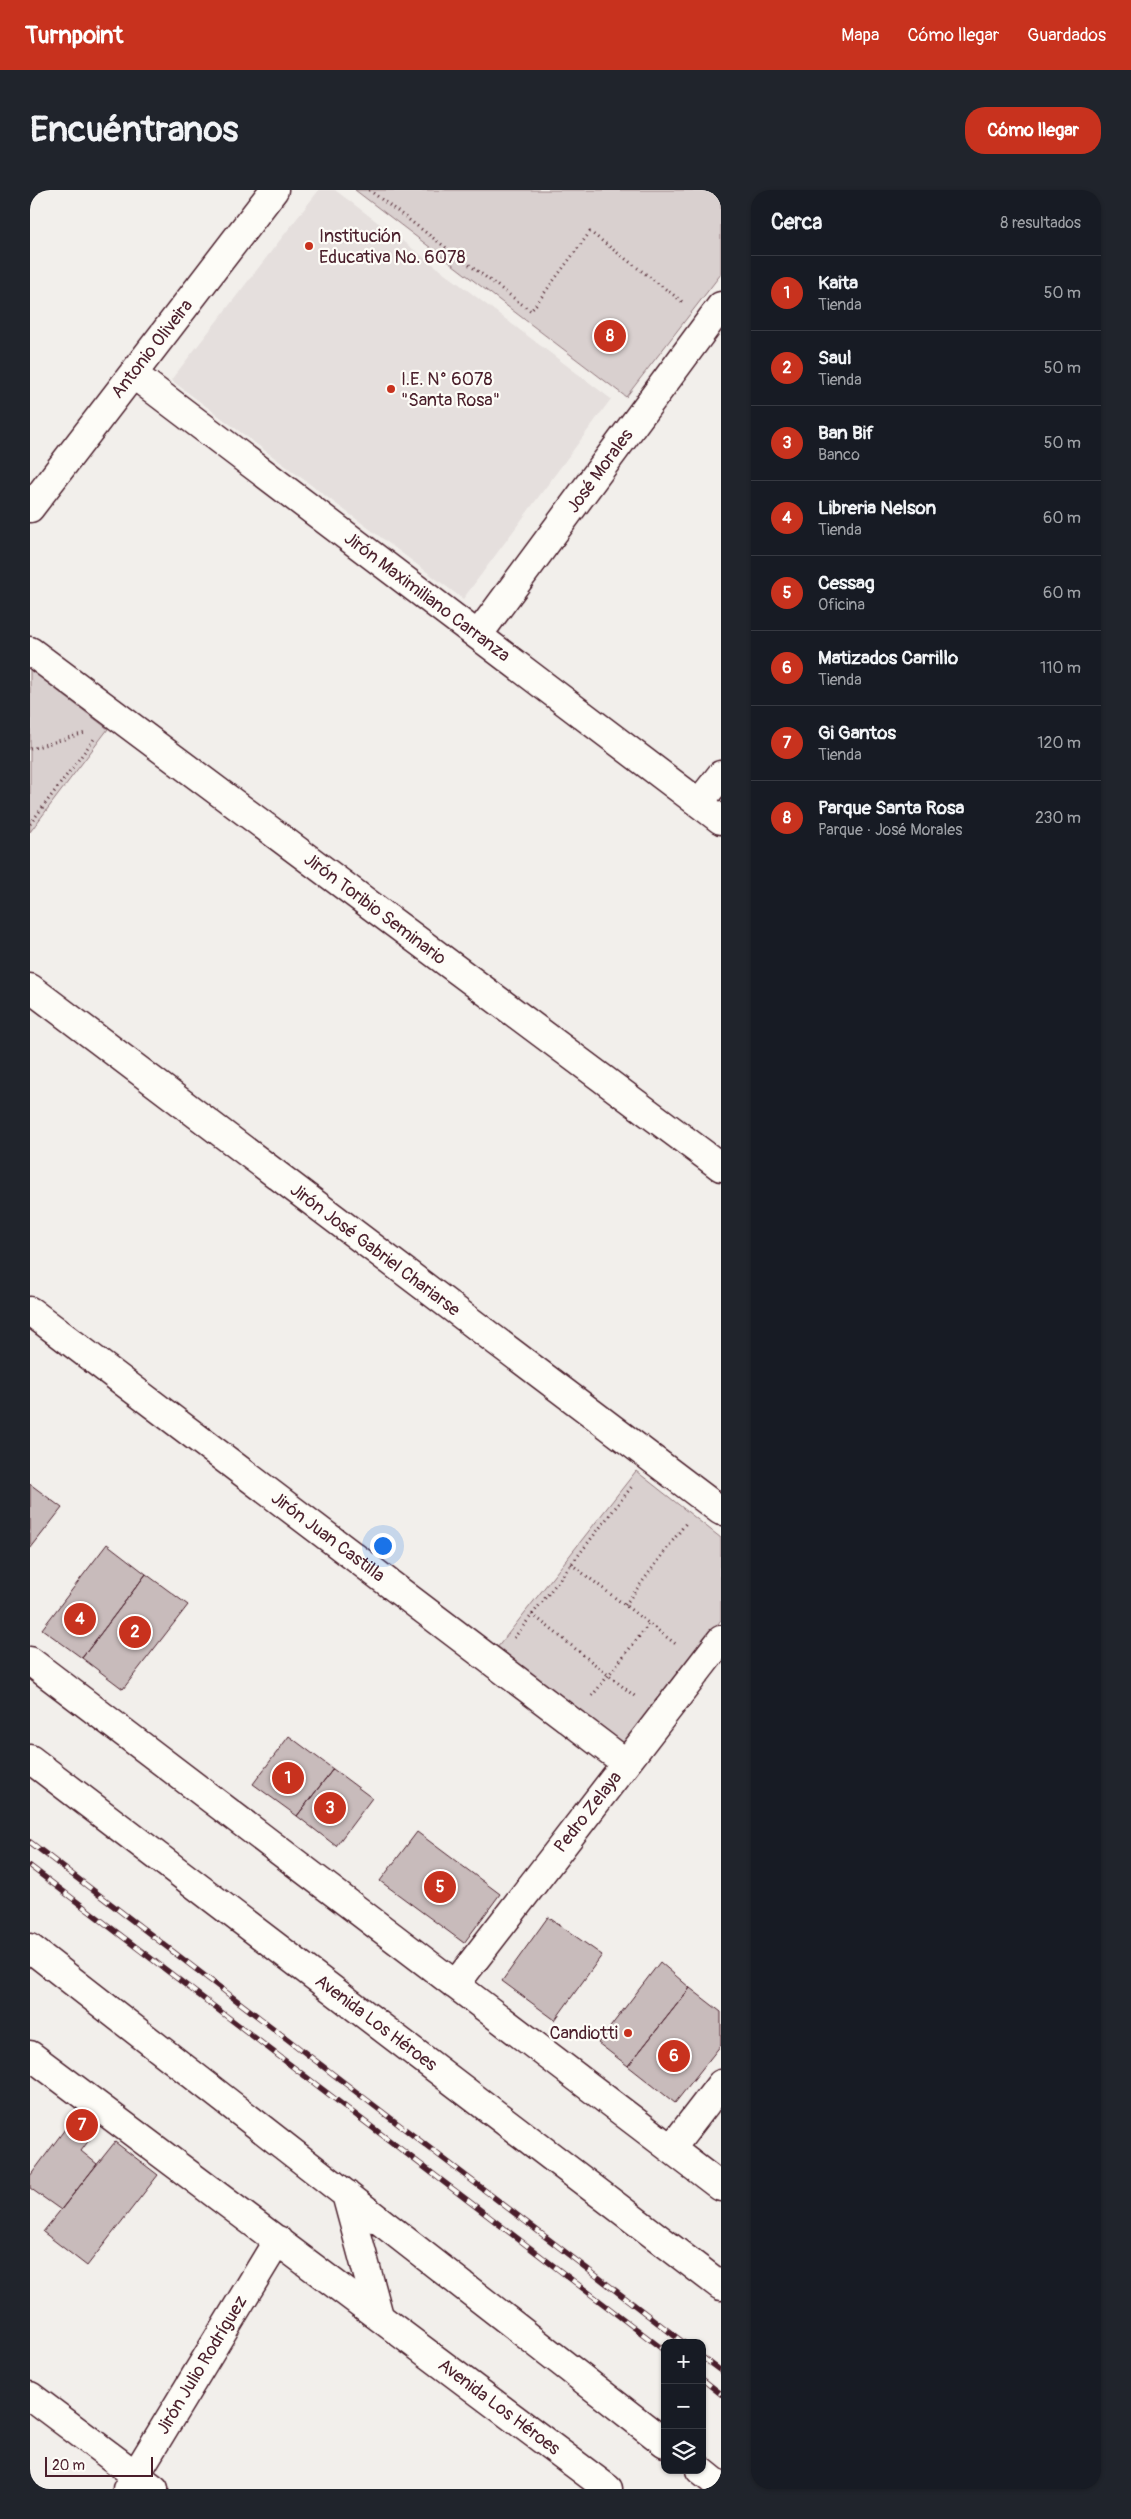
<!DOCTYPE html>
<html lang="es">
<meta charset="utf-8">
<style>
:root{--surface:#171b24;--page:#20242c;--text:#f1f3f6;--muted:#9ea1a6;--line:#363941;--accent:#c8321e}
body{margin:0;font-family:Pangolin,sans-serif;background:var(--page);color:var(--text)}
.controls{position:absolute;right:15px;bottom:15px;display:grid;overflow:hidden;border-radius:10px;box-shadow:0 1px 4px #0004}
.controls button{width:45px;height:45px;display:grid;place-items:center;padding:0;border:0;border-bottom:1px solid var(--line);background:var(--surface);color:var(--text);font:25px sans-serif}
.scale{position:absolute;left:15px;bottom:12px;width:108px;box-sizing:border-box;padding-left:5px;border:2px solid #4a1f2b;border-top:0;font-size:14px;line-height:18px;white-space:nowrap;color:#4a1f2b;-webkit-text-stroke:4px #fdfcf7;paint-order:stroke}
.you{position:absolute;left:352px;top:1355px;width:18px;height:18px;margin:-12px;border:4px solid #fff;border-radius:50%;background:#1a73e8;box-shadow:0 0 0 8px #1a73e833}
.badge{display:grid;place-items:center;width:32px;height:32px;border-radius:50%;background:var(--accent);color:#fff;font-size:16px;font-weight:700}
.pin{position:absolute;translate:-50% -50%;border:2px solid #fff;box-shadow:0 1px 5px #0006}
.list{margin:0;padding:0;list-style:none}
h2{display:flex;justify-content:space-between;align-items:center;height:65px;margin:0;padding:0 20px;font-size:21px}
h2 small{font-size:16px;font-weight:400;color:var(--muted)}
.list li{display:grid;grid-template-columns:32px 1fr auto;gap:15px;align-items:center;box-sizing:border-box;height:75px;padding:0 20px;border-top:1px solid var(--line)}
.list b{display:block;font-size:19px;white-space:nowrap}
.list p{margin:0;font-size:16px;white-space:nowrap;color:var(--muted)}
.list em{font-size:16px;font-style:normal;color:var(--muted)}
.icon{flex:none;width:28px;height:28px;fill:none;stroke:currentColor;stroke-width:2;stroke-linecap:round;stroke-linejoin:round}
.map{position:relative;flex:none;width:691px;height:2299px;overflow:hidden;border-radius:20px}
header{display:flex;align-items:center;gap:30px;box-sizing:border-box;height:70px;padding:0 25px;background:var(--accent);color:#fff}
header strong{font-size:24px}
nav{display:flex;gap:28px;margin-inline-start:auto;font-size:18px}
.intro{display:flex;align-items:center;justify-content:space-between;box-sizing:border-box;height:120px;padding:0 30px}
h1{margin:0;font-size:35px}
.button{padding:12px 22px;border-radius:20px;background:var(--accent);color:#fff;font-size:18px;font-weight:700}
main{display:flex;gap:30px;padding:0 30px}
aside{flex:1;background:var(--surface);border-radius:20px;box-shadow:0 1px 4px #0004}
.map>svg:first-child{display:block}
.built{fill:#e5dfdd}
.green{fill:#d9d0cf;stroke:#92787d}
.building{fill:#c8bbbb;stroke:#4a1f2b}
.lines{fill:none;stroke-linecap:round;stroke-linejoin:round}
.minor-casing{stroke:#4a1f2b;stroke-width:31}
.major-casing{stroke:#4a1f2b;stroke-width:31}
.path{stroke:#4a1f2b;stroke-width:3;stroke-dasharray:1 4;stroke-linecap:butt}
.minor{stroke:#fdfcf7;stroke-width:28}
.major{stroke:#fdfcf7;stroke-width:28}
.rail-casing{stroke:#4a1f2b;stroke-width:5.5}
.rail{stroke:#fdfcf7;stroke-width:4;stroke-dasharray:11;stroke-linecap:butt}
.poi-dot{fill:#c8321e;stroke:#fdfcf7;stroke-width:2}
.labels{text-anchor:middle;dominant-baseline:central;stroke-width:4.5;stroke-linejoin:round;paint-order:stroke}
.poi-label{font-size:18px;fill:#4a1f2b;stroke:#fdfcf7;text-anchor:start}
.street-label{font-size:18px;fill:#4a1f2b;stroke:#fdfcf7}
</style>
<header>
<strong>Turnpoint</strong>
<nav><a>Mapa</a><a>Cómo llegar</a><a>Guardados</a></nav>
</header>
<div class="intro"><h1>Encuéntranos</h1><a class="button">Cómo llegar</a></div>
<main>
<div class="map">
<svg width="691" height="2299" viewBox="0 0 691 2299">
<rect width="100%" height="100%" fill="#f2efeb"/>
<filter id="ink" filterUnits="userSpaceOnUse"><feTurbulence type="fractalNoise" baseFrequency=".02" numOctaves="2"/><feDisplacementMap in="SourceGraphic" scale="10" xChannelSelector="R" yChannelSelector="G"/><feConvolveMatrix kernelMatrix="1 2 1 2 8 2 1 2 1" color-interpolation-filters="sRGB"/></filter>
<g filter="url(#ink)">
<!-- built -->
<path class="built" d="M289,0H305L581,209L433,409L141,190Z"/>
<!-- green -->
<path class="green" d="M325,0H691V84L596,207Z
M0,480L78,539L0,642Z
M606,1281L691,1348V1430L593,1555L467,1458Z"/>
<!-- building -->
<path class="building" d="M0,1294L32,1318L0,1359Z
M77,1354L116,1384L52,1468L12,1439Z
M116,1384L158,1415L93,1499L52,1468Z
M259,1546L303,1579L267,1626L223,1594Z
M303,1579L342,1608L306,1656L267,1626Z
M387,1642L470,1704L434,1753L350,1691Z
M518,1727L572,1765L525,1830L472,1791Z
M630,1772L660,1798L598,1876L568,1853Z
M660,1798L691,1822V1855L645,1913L598,1876Z
M47,1923L68,1938L51,1961L67,1974L31,2020L0,1998V1986Z
M85,1952L128,1985L57,2076L13,2042Z"/>
<g class="lines">
<defs>
<path id="minor" d="M103,184L691,630
M0,318L244,0
M448,445L691,116
M0,461L691,977
M669,613L691,585
M0,798L691,1321
M0,1121L596,1573
M0,1471L691,1997
M425,1795L691,1450
M0,1865L578,2299
M641,1959L691,1894
M0,2206L124,2299
M97,2299L248,2050"/>
<path id="major" d="M0,1569L691,2096
M0,1758L635,2253
M316,2004L349,2126
M670,2280L691,2297"/>
</defs>
<!-- minor casing -->
<use href="#minor" class="minor-casing"/>
<!-- major casing -->
<use href="#major" class="major-casing"/>
<!-- path -->
<path class="path" d="M339,0L501,121L560,42L654,113
M0,559L55,543
M0,634L64,549
M541,1374L647,1455
M595,1415L656,1333
M502,1424L607,1508
M484,1448L603,1295
M562,1506L619,1434"/>
<!-- minor -->
<use href="#minor" class="minor"/>
<!-- major -->
<use href="#major" class="major"/>
<defs>
<path id="rail" d="M0,1652L654,2153
M0,1676L635,2161
M672,2167L691,2181
M672,2189L691,2204"/>
</defs>
<!-- rail casing -->
<use href="#rail" class="rail-casing"/>
<!-- rail -->
<use href="#rail" class="rail"/>
</g>
</g>
<!-- markers -->
<g class="poi-dot">
<circle cx="279" cy="56" r="5"/>
<circle cx="361" cy="199" r="5"/>
<circle cx="598" cy="1843" r="5"/>
</g>
<g class="labels">
<!-- poi labels -->
<g class="poi-label">
<text x="289" y="46">Institución<tspan x="289" dy="21">Educativa No. 6078</tspan></text>
<text x="371" y="189">I.E. N° 6078<tspan x="371" dy="21">"Santa Rosa"</tspan></text>
<text x="588" y="1843" text-anchor="end">Candiotti</text>
</g>
<!-- street labels -->
<g class="street-label">
<text transform="translate(122 159) rotate(-52)">Antonio Oliveira</text>
<text transform="translate(570 281) rotate(-54)">José Morales</text>
<text transform="translate(397 407) rotate(37)">Jirón Maximiliano Carranza</text>
<text transform="translate(345 719) rotate(37)">Jirón Toribio Seminario</text>
<text transform="translate(345 1060) rotate(37)">Jirón José Gabriel Chariarse</text>
<text transform="translate(298 1347) rotate(37)">Jirón Juan Castilla</text>
<text transform="translate(558 1622) rotate(-52)">Pedro Zelaya</text>
<text transform="translate(346 1833) rotate(37)">Avenida Los Héroes</text>
<text transform="translate(172 2175) rotate(-59)">Jirón Julio Rodríguez</text>
<text transform="translate(469 2217) rotate(37)">Avenida Los Héroes</text>
</g>
</g>
</svg>
<div class="controls">
<button>+</button>
<button>−</button>
<button><svg class="icon" aria-label="layers" viewBox="0 0 24 24"><path d="M12 4l9 5-9 5-9-5zM3 14l9 5 9-5"/></svg></button>
</div>
<div class="scale">20 m</div>
<div class="you"></div>
<div class="pin badge" style="left:258px;top:1588px">1</div>
<div class="pin badge" style="left:105px;top:1442px">2</div>
<div class="pin badge" style="left:300px;top:1618px">3</div>
<div class="pin badge" style="left:50px;top:1429px">4</div>
<div class="pin badge" style="left:410px;top:1697px">5</div>
<div class="pin badge" style="left:644px;top:1866px">6</div>
<div class="pin badge" style="left:52px;top:1935px">7</div>
<div class="pin badge" style="left:580px;top:146px">8</div>
</div>
<aside>
<h2>Cerca<small>8 resultados</small></h2>
<ul class="list">
<li><span class="badge">1</span><div><b>Kaita</b><p>Tienda</p></div><em>50 m</em></li>
<li><span class="badge">2</span><div><b>Saul</b><p>Tienda</p></div><em>50 m</em></li>
<li><span class="badge">3</span><div><b>Ban Bif</b><p>Banco</p></div><em>50 m</em></li>
<li><span class="badge">4</span><div><b>Libreria Nelson</b><p>Tienda</p></div><em>60 m</em></li>
<li><span class="badge">5</span><div><b>Cessag</b><p>Oficina</p></div><em>60 m</em></li>
<li><span class="badge">6</span><div><b>Matizados Carrillo</b><p>Tienda</p></div><em>110 m</em></li>
<li><span class="badge">7</span><div><b>Gi Gantos</b><p>Tienda</p></div><em>120 m</em></li>
<li><span class="badge">8</span><div><b>Parque Santa Rosa</b><p>Parque · José Morales</p></div><em>230 m</em></li>
</ul>
</aside>
</main>
